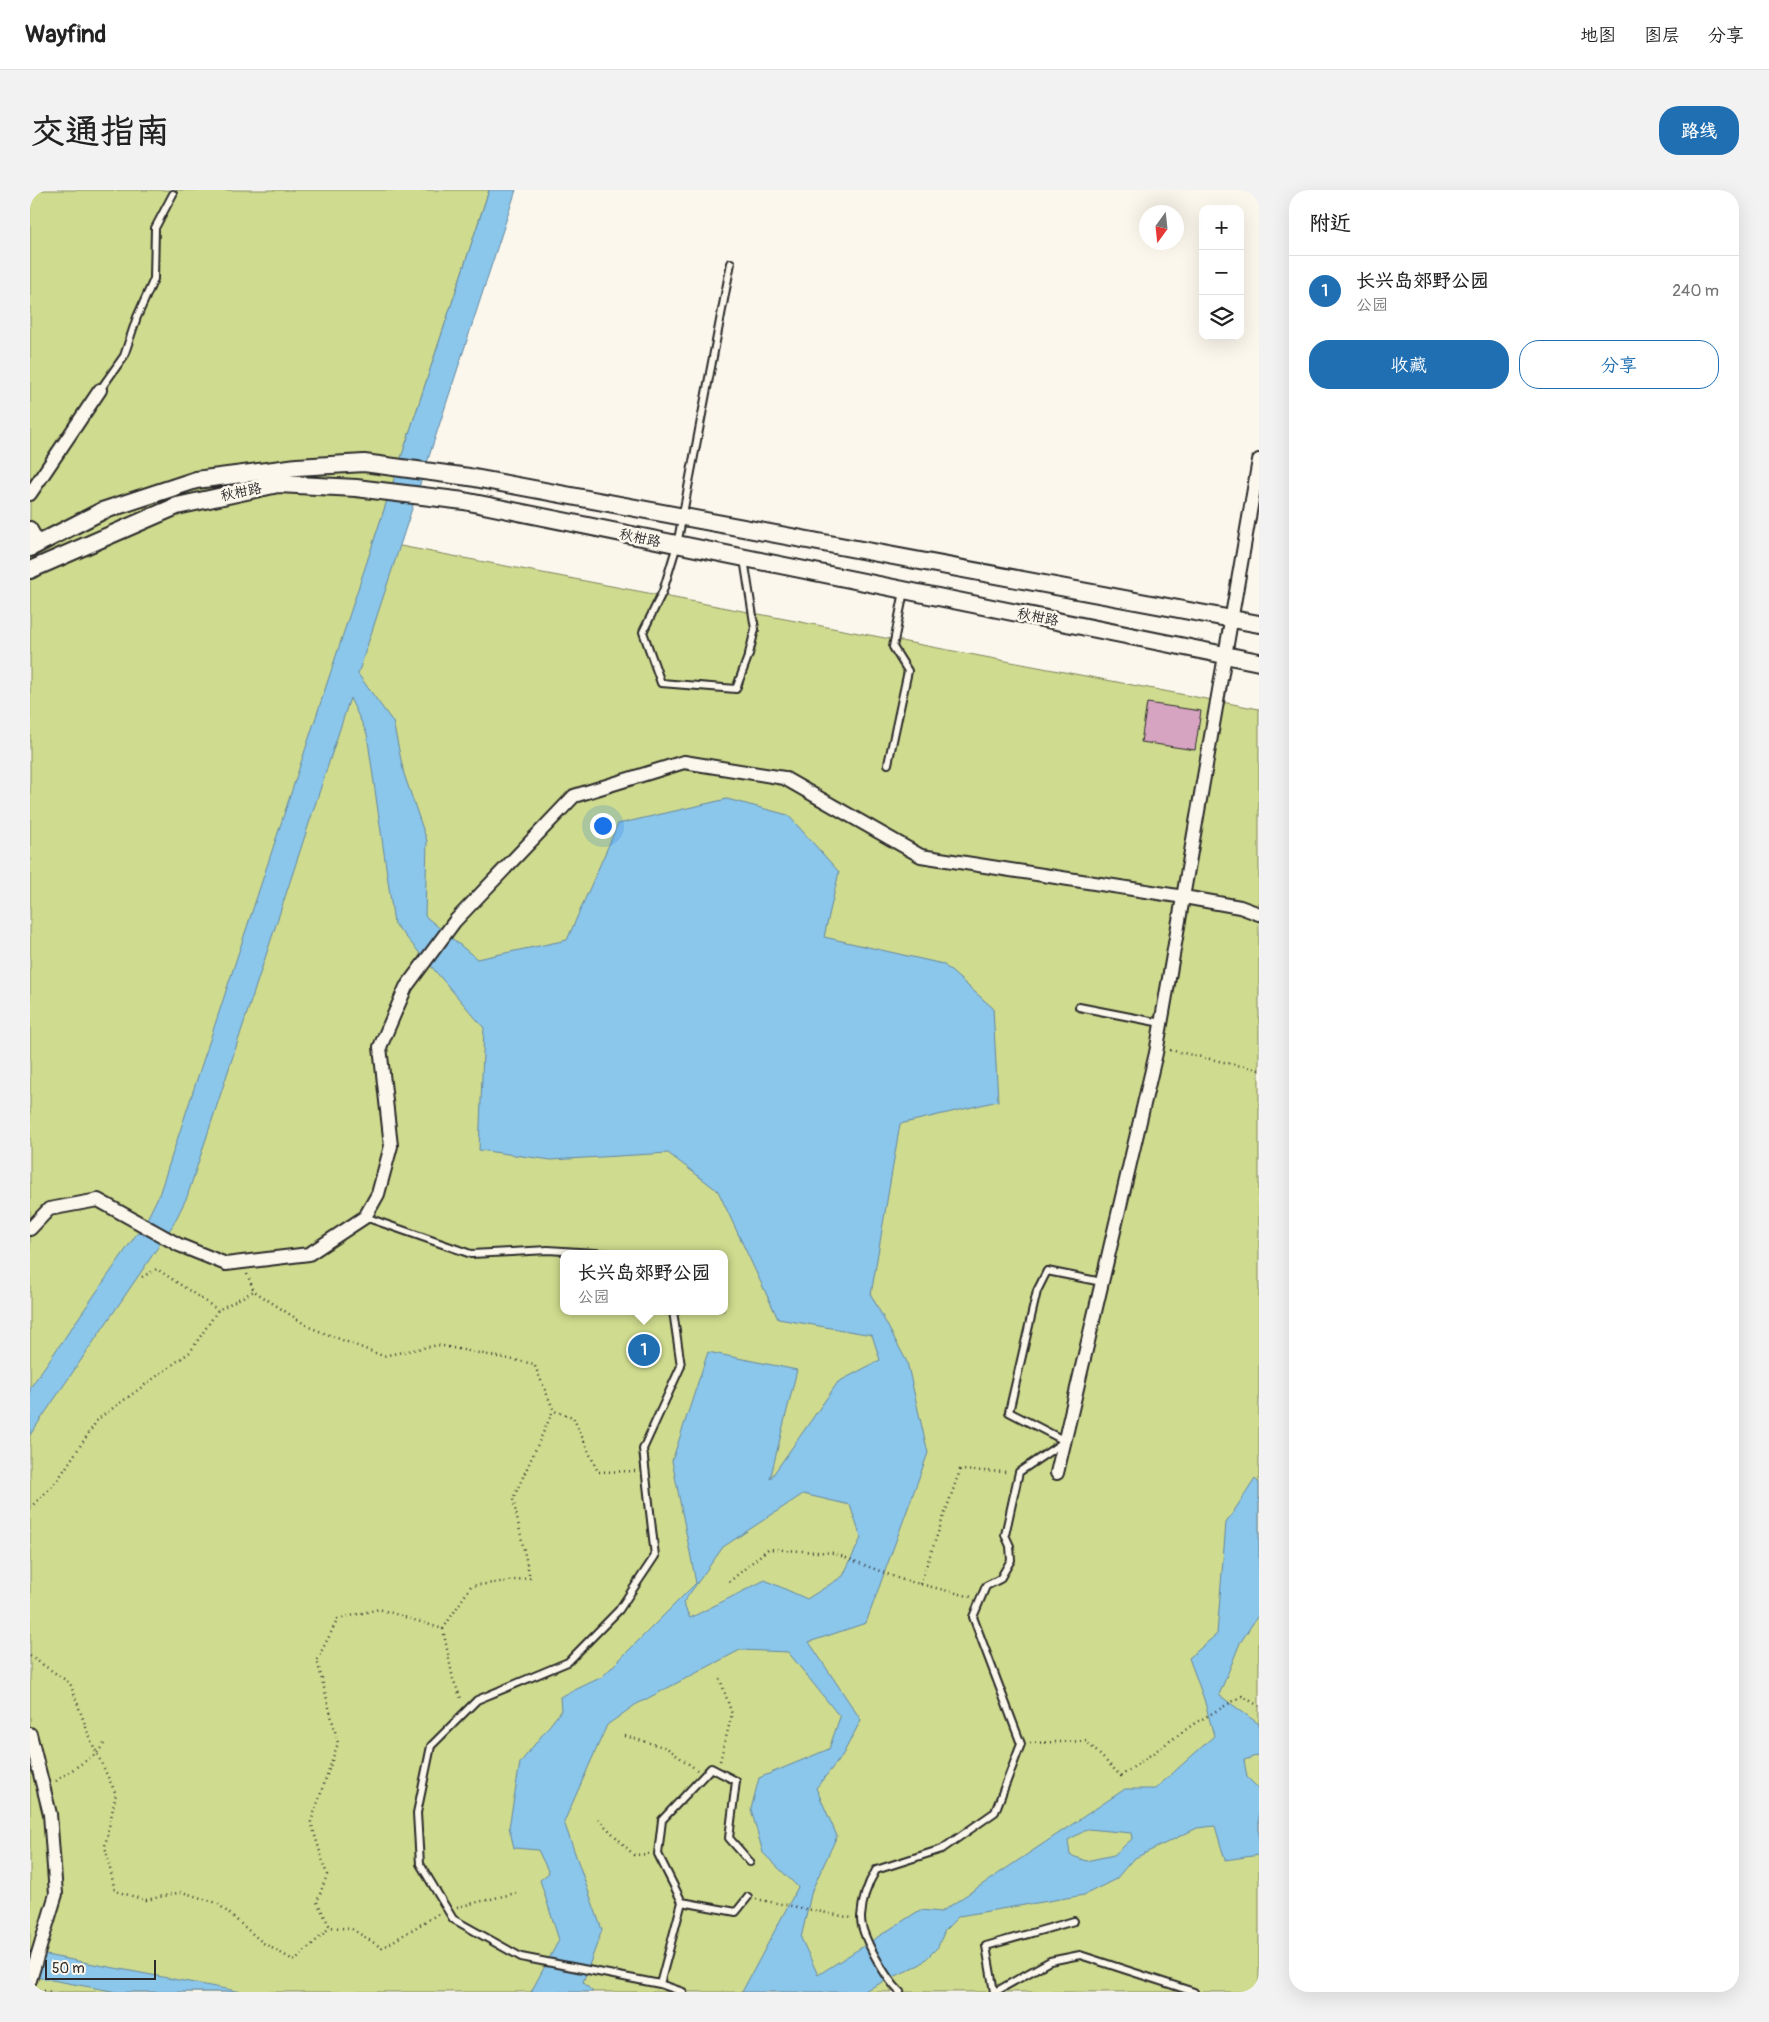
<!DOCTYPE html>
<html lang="zh">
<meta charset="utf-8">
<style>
:root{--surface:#fff;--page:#f2f2f2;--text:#222;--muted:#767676;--line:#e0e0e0;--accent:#1f6fb2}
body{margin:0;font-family:Pangolin,"LXGW WenKai TC",sans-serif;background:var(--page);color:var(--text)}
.controls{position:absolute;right:15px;top:15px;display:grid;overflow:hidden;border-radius:10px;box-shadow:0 5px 20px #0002}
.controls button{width:45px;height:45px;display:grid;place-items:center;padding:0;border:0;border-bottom:1px solid var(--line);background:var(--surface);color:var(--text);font:25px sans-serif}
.compass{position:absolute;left:1109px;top:15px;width:45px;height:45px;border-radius:50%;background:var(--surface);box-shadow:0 5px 20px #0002;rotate:195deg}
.scale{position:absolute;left:15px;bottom:12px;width:111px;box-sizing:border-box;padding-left:5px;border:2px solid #2b2b2b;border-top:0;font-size:14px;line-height:18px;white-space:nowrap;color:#2b2b2b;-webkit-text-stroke:4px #fbf7ec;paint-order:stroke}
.you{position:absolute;left:572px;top:635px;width:18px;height:18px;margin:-12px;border:4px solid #fff;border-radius:50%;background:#1a73e8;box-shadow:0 0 0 8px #1a73e833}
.badge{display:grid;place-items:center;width:32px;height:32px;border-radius:50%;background:var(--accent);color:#fff;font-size:16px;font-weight:700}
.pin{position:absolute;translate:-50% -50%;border:2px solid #fff;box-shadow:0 1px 5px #0006}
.popup{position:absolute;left:530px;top:1060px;width:168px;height:65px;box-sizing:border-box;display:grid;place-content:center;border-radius:10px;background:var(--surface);filter:drop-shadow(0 1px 4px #0005);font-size:16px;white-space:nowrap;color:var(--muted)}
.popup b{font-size:19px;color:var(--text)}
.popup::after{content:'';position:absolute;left:50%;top:100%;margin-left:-10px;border:10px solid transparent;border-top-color:var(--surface)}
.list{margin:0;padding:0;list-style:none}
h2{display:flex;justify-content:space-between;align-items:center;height:65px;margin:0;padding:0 20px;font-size:21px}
h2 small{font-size:16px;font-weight:400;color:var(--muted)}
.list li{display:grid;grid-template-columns:32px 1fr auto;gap:15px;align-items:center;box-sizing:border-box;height:70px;padding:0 20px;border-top:1px solid var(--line)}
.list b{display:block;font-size:19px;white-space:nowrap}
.list p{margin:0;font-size:16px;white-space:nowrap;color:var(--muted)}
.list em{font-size:16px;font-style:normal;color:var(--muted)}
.actions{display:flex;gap:10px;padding:15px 20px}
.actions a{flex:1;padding:11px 0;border:1px solid var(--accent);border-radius:20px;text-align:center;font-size:18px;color:var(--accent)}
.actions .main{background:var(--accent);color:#fff}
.icon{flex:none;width:28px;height:28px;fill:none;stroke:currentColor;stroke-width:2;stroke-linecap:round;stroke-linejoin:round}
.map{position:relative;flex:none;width:1229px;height:1802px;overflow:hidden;border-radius:20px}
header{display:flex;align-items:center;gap:30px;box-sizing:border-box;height:70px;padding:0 25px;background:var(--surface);border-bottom:1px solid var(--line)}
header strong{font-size:24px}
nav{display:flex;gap:28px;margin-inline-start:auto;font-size:18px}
.intro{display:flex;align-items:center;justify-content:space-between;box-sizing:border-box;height:120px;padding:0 30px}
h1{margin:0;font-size:35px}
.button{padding:12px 22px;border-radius:20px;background:var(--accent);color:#fff;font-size:18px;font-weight:700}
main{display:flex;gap:30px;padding:0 30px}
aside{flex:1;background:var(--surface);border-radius:20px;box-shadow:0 5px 20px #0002}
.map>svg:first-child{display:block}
.green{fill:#cfdb8e;stroke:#7d835c;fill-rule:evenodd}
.water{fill:#8bc6eb;stroke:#65889e;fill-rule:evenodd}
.building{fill:#d6a4c1;stroke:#2b2b2b}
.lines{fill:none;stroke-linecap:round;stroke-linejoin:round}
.service-casing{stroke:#2b2b2b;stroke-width:10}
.minor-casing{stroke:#2b2b2b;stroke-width:16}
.tertiary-casing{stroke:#2b2b2b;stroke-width:20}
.path{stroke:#2b2b2b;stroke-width:2.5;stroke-dasharray:1 4;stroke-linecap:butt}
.service{stroke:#fbf7ec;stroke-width:6}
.minor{stroke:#fbf7ec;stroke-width:12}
.tertiary{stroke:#fbf7ec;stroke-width:16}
.labels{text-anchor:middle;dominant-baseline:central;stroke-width:5;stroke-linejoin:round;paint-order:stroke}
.street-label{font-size:14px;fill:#2b2b2b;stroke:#fbf7ec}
</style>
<header>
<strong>Wayfind</strong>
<nav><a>地图</a><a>图层</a><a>分享</a></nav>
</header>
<div class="intro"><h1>交通指南</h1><a class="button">路线</a></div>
<main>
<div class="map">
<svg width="1229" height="1802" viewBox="0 0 1229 1802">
<rect width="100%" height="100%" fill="#fbf7ec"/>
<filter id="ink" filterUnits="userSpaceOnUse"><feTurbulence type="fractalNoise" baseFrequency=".02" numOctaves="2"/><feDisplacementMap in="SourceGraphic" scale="10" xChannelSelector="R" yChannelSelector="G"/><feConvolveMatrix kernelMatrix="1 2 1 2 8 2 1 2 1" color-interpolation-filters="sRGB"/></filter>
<g filter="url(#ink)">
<!-- green -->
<path class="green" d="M0,0H459L344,351L1229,519V1802H0ZM534,1064H694V1121H534Z"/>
<!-- water -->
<path class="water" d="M459,0H486L328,484L363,532L374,584L397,651L395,726L447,769L537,750L588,634L697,609L758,625L809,682L794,747L913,774L963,818L968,911L870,934L841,1105L877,1172L898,1263L836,1433L779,1452L831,1530L812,1566L786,1598L807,1646L782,1700L771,1748L788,1785L890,1720L911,1722L1095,1599H1125L1184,1546L1174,1509L1159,1468L1187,1444L1196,1333L1225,1289L1229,1293V1424L1210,1453L1189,1505L1229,1534V1565L1214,1570L1217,1587L1229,1599V1665L1195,1670L1185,1636L1167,1638L1103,1669L1086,1689L1054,1705L929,1726L915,1740L908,1757L891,1774L832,1802H712L768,1697L733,1663L721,1619L729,1588L799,1559L810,1527L758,1462L710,1460L605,1515L577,1535L534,1632L572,1740L553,1792L563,1802H501L529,1750L510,1690L519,1683L508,1660L484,1658L479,1637L490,1573L531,1521L530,1507L572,1487L666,1393L642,1271L678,1162L767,1180L740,1289L808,1192L850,1170L842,1145L748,1129L688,1001L638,963L521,970L449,960L454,838L364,733L337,544L320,508L157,1007L143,1035L0,1245V1198L117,1029L129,1005ZM773,1304L820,1315L831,1348L813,1386L777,1409L735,1390L660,1428L653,1413L693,1357ZM1058,1639L1101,1643L1102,1649L1084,1665L1056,1671L1040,1665L1038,1650Z
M0,1762L212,1802H87L0,1786Z"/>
<!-- building -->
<path class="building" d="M1117,513L1171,521L1165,560L1111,552Z"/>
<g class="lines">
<defs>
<path id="service" d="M701,73L647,355L633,401L613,442L631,493L706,499L719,464L725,439L714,369
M70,200L94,166L107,127L124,89L125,38L143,4
M858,574L878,481L863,457L874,401
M1049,817L1131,833
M335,1027L441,1064L518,1060L579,1064
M643,1121L651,1176L613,1259L625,1366L589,1420L538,1472L447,1510L401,1556L387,1623L390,1674L423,1729L491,1767L630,1794L653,1802
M718,1707L706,1722L652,1712L628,1664L632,1630L681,1578L706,1591L699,1648L720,1672
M630,1794L652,1712
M870,1802C857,1790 830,1745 831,1727C832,1709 837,1695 846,1680L912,1659L965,1622L991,1554L943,1427L956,1396L970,1389L981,1370L980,1356L975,1345L989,1282L1035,1251L979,1222L1007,1101L1017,1081L1072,1092
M964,1802L956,1756L1044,1731
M965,1802L1020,1771L1050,1765L1164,1802"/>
<path id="minor" d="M0,304L70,200
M0,338L9,354
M0,1039L19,1019L68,1010L149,1055L196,1074L279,1064L335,1027L348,1004L361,956L350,857L376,797L425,731L544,606L654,572L754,588L891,666L1154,707L1210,717L1229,724
M1027,1283L1126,863L1229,270
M0,1544L20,1624L26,1704L0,1790"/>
<path id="tertiary" d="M0,358L72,321L166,290L267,277L334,273L439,287L1229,434
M0,380L147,316L248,294L326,298L434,311L1229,472"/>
</defs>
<!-- service casing -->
<use href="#service" class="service-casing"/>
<!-- minor casing -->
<use href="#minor" class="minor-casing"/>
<!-- tertiary casing -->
<use href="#tertiary" class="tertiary-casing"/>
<!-- path -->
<path class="path" d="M1140,860L1229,880
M217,1084L224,1101L279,1137L353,1166L408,1155L504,1174L524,1221L543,1227L568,1282L606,1281
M112,1087L127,1079L188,1120
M0,1318L27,1291L68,1229L160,1162L188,1120L224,1101
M699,1392L738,1359L804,1363L870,1389L942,1407
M890,1394L930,1280L978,1282
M413,1439L441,1396L500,1388L483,1309L523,1221
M0,1466L40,1493L61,1551L86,1604L75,1656L85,1701L116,1710L152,1702L187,1713L233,1753L265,1771L300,1737
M595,1546L637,1558L667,1580
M1000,1553L1056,1551L1091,1586L1165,1533L1212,1506L1229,1516
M690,1571L702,1524L690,1489
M26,1591L67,1563L74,1554
M568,1629L604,1665L619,1664
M726,1709L822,1728
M427,1717L486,1703
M408,1724L352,1758L322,1739L300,1737L287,1712L297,1685L281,1632L308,1553L287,1470L308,1429L349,1419L413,1439L423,1489L432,1511
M9,1800L22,1802"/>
<!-- service -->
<use href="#service" class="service"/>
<!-- minor -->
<use href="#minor" class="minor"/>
<!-- tertiary -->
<use href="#tertiary" class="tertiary"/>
</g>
</g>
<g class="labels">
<!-- street labels -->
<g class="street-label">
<text transform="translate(211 302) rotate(-12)">秋柑路</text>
<text transform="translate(610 348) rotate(12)">秋柑路</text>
<text transform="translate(1008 427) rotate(11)">秋柑路</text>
</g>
</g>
</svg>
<div class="controls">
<button>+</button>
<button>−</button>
<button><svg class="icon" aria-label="layers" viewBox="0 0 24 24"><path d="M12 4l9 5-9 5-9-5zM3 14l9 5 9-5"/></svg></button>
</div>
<svg class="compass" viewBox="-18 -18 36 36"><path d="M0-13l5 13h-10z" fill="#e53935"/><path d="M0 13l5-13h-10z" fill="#767676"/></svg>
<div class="scale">50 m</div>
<div class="you"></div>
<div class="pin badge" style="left:614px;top:1160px">1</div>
<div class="popup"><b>长兴岛郊野公园</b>公园</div>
</div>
<aside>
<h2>附近<small></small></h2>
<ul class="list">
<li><span class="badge">1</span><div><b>长兴岛郊野公园</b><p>公园</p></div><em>240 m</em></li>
</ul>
<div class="actions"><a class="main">收藏</a><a>分享</a></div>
</aside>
</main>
